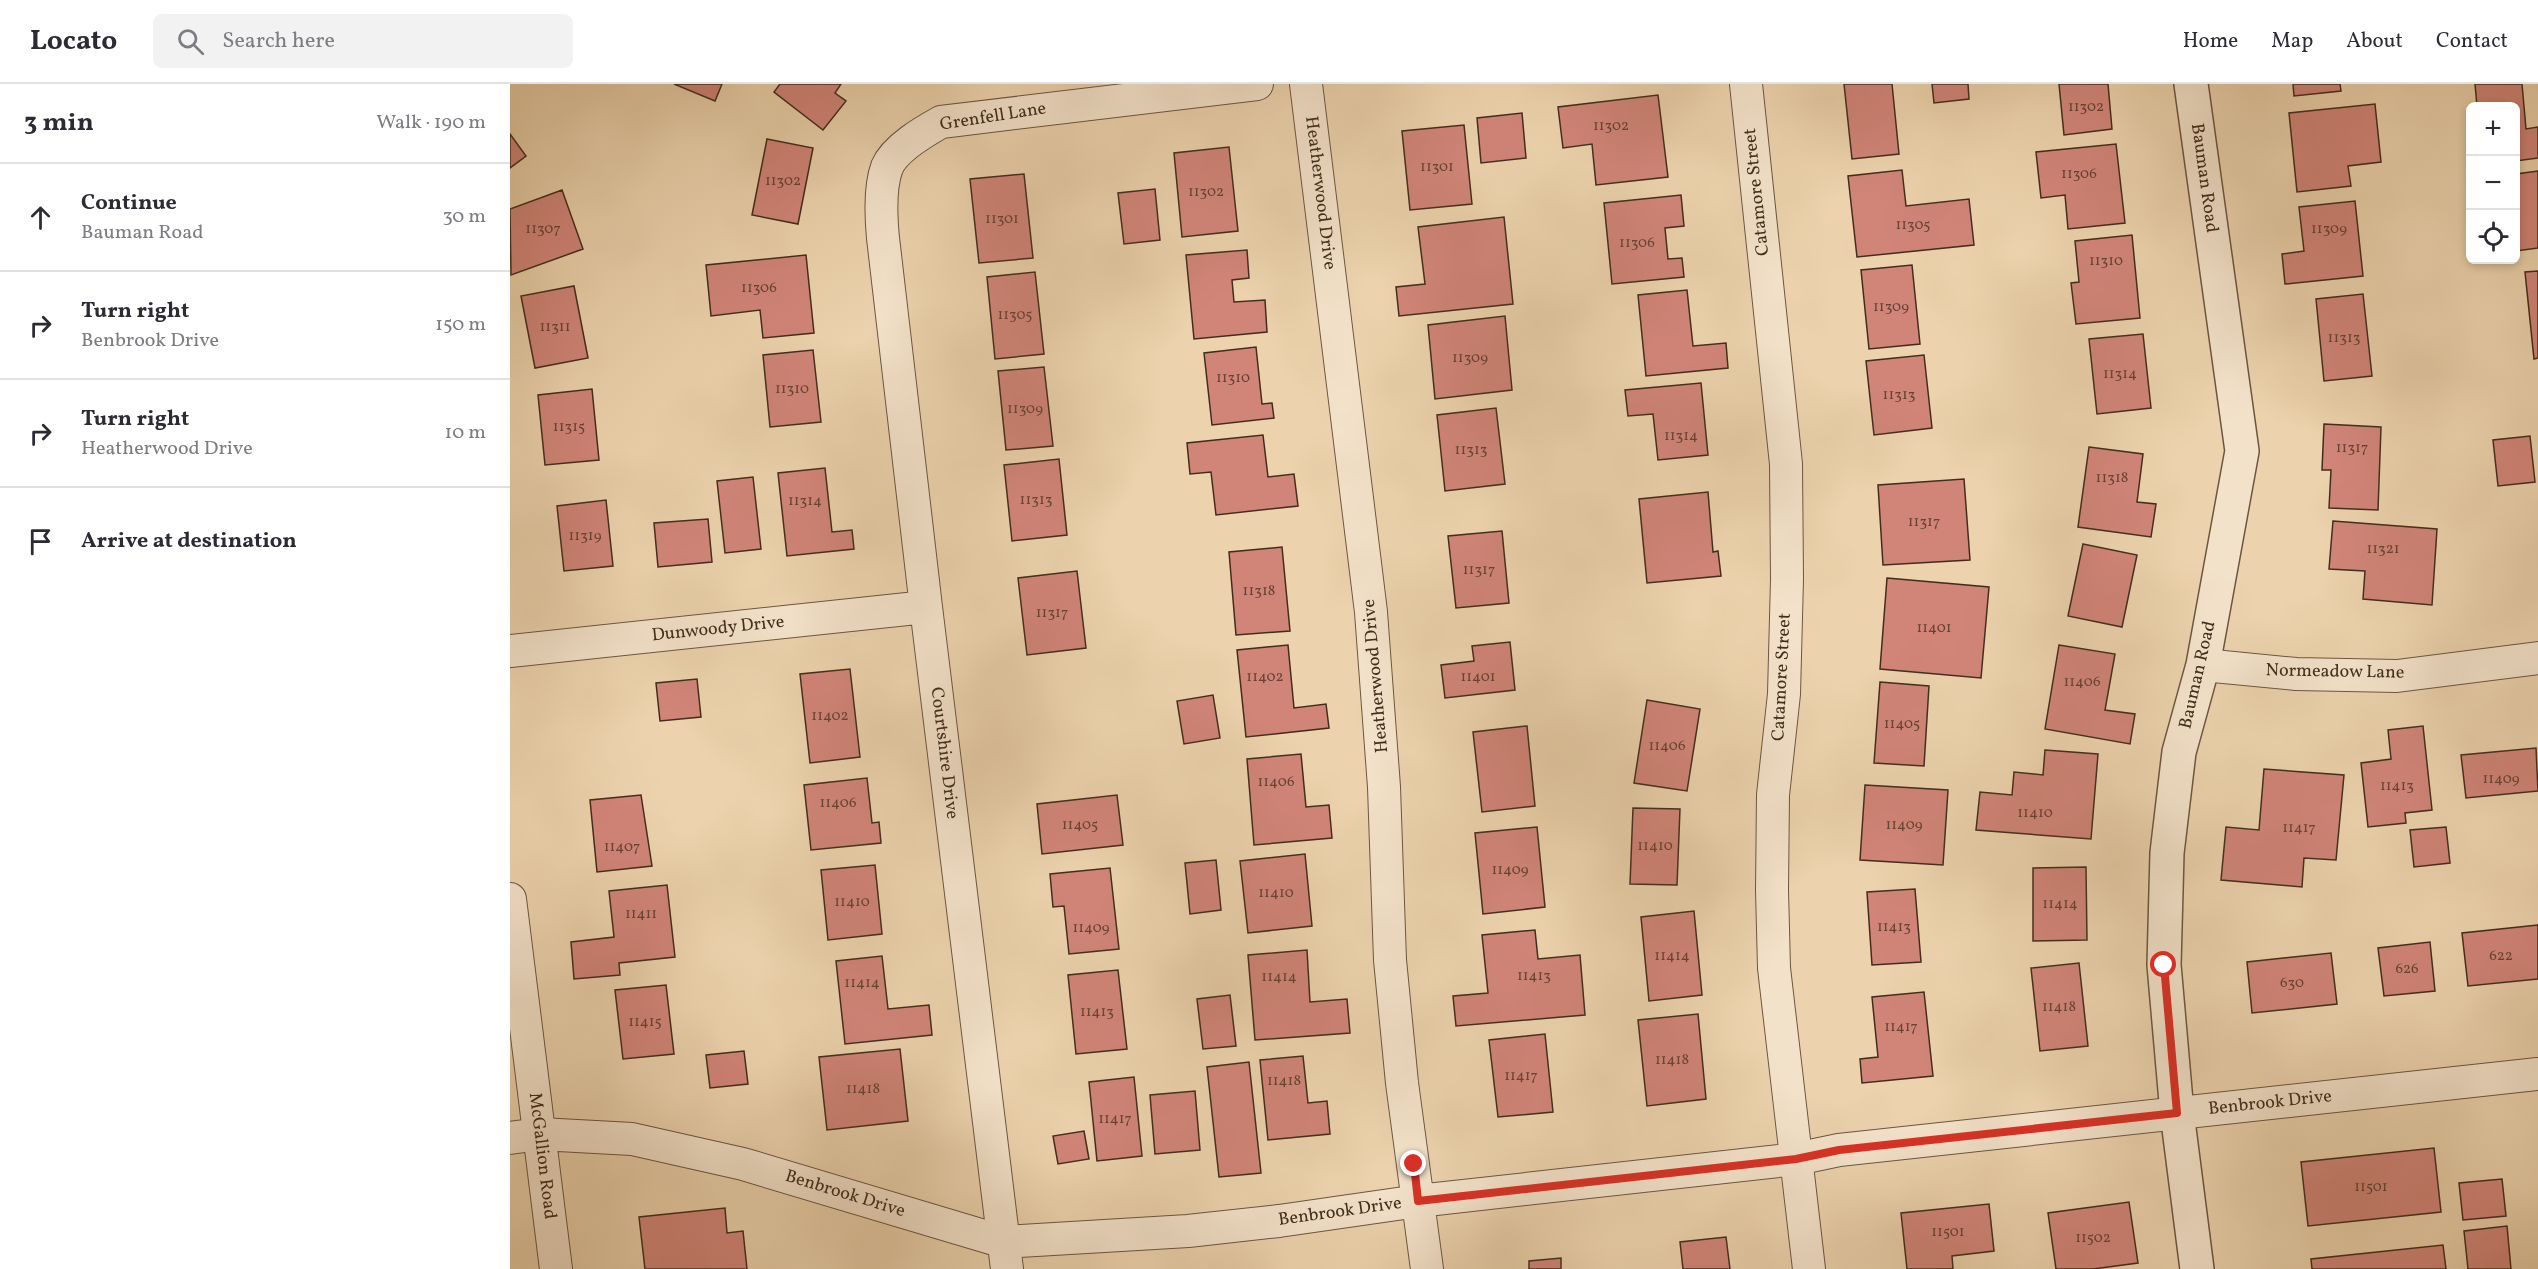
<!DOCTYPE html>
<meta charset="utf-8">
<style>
:root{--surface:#fff;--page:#f2f2f3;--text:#2b2b33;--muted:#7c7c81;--line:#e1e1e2}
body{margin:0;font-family:Vollkorn,serif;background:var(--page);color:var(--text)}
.controls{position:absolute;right:18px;top:18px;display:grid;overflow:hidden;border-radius:9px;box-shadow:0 3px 9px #0003}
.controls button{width:54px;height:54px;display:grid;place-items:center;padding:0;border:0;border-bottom:2px solid var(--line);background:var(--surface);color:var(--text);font:30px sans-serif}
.stop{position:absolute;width:18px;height:18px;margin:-14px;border:4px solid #d93025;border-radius:50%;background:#fff}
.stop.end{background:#d93025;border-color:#fff;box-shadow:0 2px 6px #0008}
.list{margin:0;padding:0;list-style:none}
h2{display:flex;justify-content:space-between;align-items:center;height:78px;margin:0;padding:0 24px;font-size:26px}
h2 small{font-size:20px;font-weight:400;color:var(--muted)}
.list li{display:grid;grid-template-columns:39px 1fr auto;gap:18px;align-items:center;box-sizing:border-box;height:108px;padding:0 24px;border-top:2px solid var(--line)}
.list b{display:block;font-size:22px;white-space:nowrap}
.list p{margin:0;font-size:20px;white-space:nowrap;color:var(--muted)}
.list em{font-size:20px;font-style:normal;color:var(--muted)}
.icon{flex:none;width:33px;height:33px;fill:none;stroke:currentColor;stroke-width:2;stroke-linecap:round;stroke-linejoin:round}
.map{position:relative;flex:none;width:2028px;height:1185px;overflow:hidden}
header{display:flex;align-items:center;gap:36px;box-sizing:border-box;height:84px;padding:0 30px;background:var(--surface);border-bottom:2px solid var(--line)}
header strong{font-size:28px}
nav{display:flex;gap:33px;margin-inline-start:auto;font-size:21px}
.search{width:420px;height:54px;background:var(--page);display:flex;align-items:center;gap:15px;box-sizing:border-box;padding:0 21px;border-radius:9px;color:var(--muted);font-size:22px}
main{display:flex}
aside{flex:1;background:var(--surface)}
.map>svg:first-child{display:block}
.building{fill:#d18579;stroke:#422d1d;stroke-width:1.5}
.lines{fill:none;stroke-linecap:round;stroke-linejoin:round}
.minor-casing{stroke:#6c5641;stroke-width:34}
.tertiary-casing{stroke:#6c5641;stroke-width:36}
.minor{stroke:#f3e2ca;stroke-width:32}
.tertiary{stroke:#f3e2ca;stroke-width:33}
.route{stroke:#d93025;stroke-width:8}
.labels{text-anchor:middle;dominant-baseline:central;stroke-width:4.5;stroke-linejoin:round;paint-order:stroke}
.number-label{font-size:15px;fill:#664334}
.street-label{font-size:18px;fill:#422d1d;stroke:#f3e2ca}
</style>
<header>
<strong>Locato</strong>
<div class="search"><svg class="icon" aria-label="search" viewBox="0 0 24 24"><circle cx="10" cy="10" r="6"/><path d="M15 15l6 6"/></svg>Search here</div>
<nav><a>Home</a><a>Map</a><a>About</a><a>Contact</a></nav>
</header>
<main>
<aside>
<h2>3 min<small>Walk · 190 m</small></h2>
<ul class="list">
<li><svg class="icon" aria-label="ahead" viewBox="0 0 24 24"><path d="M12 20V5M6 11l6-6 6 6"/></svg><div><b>Continue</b><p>Bauman Road</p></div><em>30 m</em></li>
<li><svg class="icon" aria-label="right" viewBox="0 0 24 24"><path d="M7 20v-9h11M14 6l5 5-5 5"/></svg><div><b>Turn right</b><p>Benbrook Drive</p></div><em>150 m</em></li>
<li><svg class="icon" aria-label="right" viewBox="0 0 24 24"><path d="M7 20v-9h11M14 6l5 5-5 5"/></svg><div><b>Turn right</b><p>Heatherwood Drive</p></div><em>10 m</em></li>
<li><svg class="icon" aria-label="arrive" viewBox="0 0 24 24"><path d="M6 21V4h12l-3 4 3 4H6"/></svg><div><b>Arrive at destination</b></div></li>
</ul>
</aside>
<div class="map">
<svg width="2028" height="1185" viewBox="0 0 2028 1185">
<rect width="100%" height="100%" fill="#ecd3ad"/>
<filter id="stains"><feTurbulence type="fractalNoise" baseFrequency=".00333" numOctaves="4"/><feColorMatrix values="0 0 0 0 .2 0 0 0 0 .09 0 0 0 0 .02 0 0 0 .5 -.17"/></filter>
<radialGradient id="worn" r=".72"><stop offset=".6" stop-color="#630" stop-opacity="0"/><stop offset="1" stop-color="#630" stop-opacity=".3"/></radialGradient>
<!-- building -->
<path class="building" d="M164,0H212L205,17Z
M270,0H331L325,9L336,17L313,46L264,8Z
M1334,0H1382L1389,70L1342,75Z
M1422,0H1458L1459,15L1424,19Z
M1549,0H1598L1602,45L1554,51Z
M1783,0H1830L1831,7L1784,12Z
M1965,0H2012L2016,45L2028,43V74L2006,77V22H1967Z
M1148,11L1158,93L1086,101L1082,60L1053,64L1048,23Z
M1865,20L1871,78L1838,82L1841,102L1787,108L1779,29Z
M1012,29L1016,74L971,79L967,34Z
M954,41L962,120L900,126L892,47Z
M0,50L16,72L0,84Z
M257,55L303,64L288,140L242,131Z
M1606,60L1615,139L1558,145L1555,111L1531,114L1526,68Z
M719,63L728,147L672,153L664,69Z
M1392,86L1396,122L1459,115L1464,161L1347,173L1338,92Z
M2028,87V164L2006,167V90Z
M514,90L523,174L469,179L460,95Z
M645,105L650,156L614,160L608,109Z
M52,106L73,165L1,191L0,125Z
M1171,111L1174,142L1155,144L1158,175L1172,174L1174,193L1102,200L1094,119Z
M1845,117L1853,192L1775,200L1772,170L1794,167L1789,123Z
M994,133L1003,220L889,232L886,203L915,200L908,143Z
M1622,151L1630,234L1566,240L1561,199L1569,198L1565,157Z
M737,166L739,194L722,196L724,218L755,216L757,248L684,255L676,171Z
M296,171L304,249L253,254L250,226L201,232L196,181Z
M1402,181L1410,260L1359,265L1351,186Z
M2028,187V274L2024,275L2015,188Z
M525,188L534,270L485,275L477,193Z
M64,202L78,274L25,284L11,212Z
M1177,206L1183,262L1216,259L1218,284L1136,292L1128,211Z
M1853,210L1862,292L1814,297L1806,215Z
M995,232L1002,306L925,315L918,241Z
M1633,250L1641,324L1587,330L1579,255Z
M746,263L752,320L762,319L764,334L702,341L694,269Z
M303,266L311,338L260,343L253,271Z
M1414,271L1422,344L1364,351L1356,277Z
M534,283L543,362L496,366L488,287Z
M1191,299L1198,371L1148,376L1143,330L1118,332L1115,306Z
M82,305L89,376L35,381L28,311Z
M986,324L995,400L935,407L927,331Z
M1814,340L1871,343L1868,426L1819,424L1821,386H1812Z
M753,351L758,393L784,390L788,422L706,431L701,388L680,390L677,359Z
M2020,352L2025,398L1988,402L1983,356Z
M1579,363L1633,370L1627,418L1646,420L1641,453L1568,443Z
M549,375L557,451L502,457L494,381Z
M315,384L322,448L342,446L344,465L277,472L268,389Z
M243,393L251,465L215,469L207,397Z
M1454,395L1460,476L1373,481L1368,401Z
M1198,408L1203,468L1208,467L1211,492L1137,499L1129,415Z
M96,416L103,482L54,487L47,422Z
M198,435L202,478L148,483L144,439Z
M1823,437L1927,445L1922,521L1853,515L1855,487L1819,485Z
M992,447L999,519L946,524L938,452Z
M1573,460L1627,471L1612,543L1558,532Z
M772,463L780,547L726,551L719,468Z
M567,487L576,564L517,571L508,494Z
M1377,494L1479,503L1471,594L1370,585Z
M1000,558L1005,606L935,614L931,581L964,577L962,562Z
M778,561L784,624L816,620L819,644L736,653L727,566Z
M1549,561L1605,570L1595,626L1625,630L1620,660L1535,645Z
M340,585L350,673L300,679L290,590Z
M187,595L191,633L150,637L146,599Z
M1370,598L1419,602L1414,682L1364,679Z
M703,611L710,654L674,660L667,617Z
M1137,616L1190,625L1177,707L1124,699Z
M1017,642L1025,722L972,728L963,648Z
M1913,642L1922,726L1895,729L1896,739L1858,743L1851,679L1881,675L1878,646Z
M2026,664L2028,707L1956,714L1951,671Z
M1535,666L1588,670L1581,755L1466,746L1470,708L1502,711L1504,688L1533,691Z
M791,670L796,723L819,721L822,754L744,761L737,675Z
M1754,685L1834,691L1826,776L1794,774L1792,803L1711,796L1716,743L1749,746Z
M357,694L362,739L369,738L371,759L301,766L294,701Z
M1355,701L1438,706L1433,781L1350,776Z
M131,711L142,782L87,788L80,716Z
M607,711L613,761L532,770L527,720Z
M1123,724L1170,725L1167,801L1120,800Z
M1027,743L1035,823L973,830L965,749Z
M1936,743L1940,779L1904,783L1900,746Z
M795,770L802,842L738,849L730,777Z
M706,776L711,826L680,830L675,779Z
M365,781L372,850L318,856L311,786Z
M1576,783L1577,856L1523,857V784Z
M600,784L609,865L559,870L554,822L543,823L540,790Z
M157,801L165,873L109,879L110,891L64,895L61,858L104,853L99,807Z
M1405,805L1411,878L1362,881L1357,808Z
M1184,827L1192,911L1139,917L1131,833Z
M2028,841V895L1958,902L1952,849Z
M1025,846L1028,875L1070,871L1075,931L946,942L943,912L978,909L972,851Z
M1920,858L1925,907L1874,912L1868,864Z
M797,866L800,918L837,915L840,949L745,956L738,871Z
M1821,869L1827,920L1742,929L1737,878Z
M372,872L378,925L419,921L422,951L335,960L326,877Z
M1569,879L1578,962L1530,967L1521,884Z
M608,886L617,965L566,970L558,891Z
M156,901L164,970L113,975L105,906Z
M1414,908L1423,992L1352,999L1350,975L1368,973L1362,913Z
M720,911L726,962L693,965L687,915Z
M1188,930L1196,1015L1137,1022L1128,936Z
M1035,950L1043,1028L988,1033L979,956Z
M390,965L398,1037L317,1046L309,973Z
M234,967L238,1000L200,1004L196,971Z
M793,972L798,1019L817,1017L820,1050L758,1056L750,976Z
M739,978L751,1089L709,1093L697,983Z
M624,993L632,1072L587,1077L579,998Z
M685,1007L690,1066L645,1070L640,1011Z
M574,1047L579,1075L548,1080L543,1052Z
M1924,1064L1931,1128L1798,1142L1791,1078Z
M1992,1095L1996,1132L1953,1136L1949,1099Z
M1619,1118L1628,1179L1583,1185H1546L1538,1129Z
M1479,1120L1484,1167L1442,1172L1443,1185H1397L1391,1129Z
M215,1124L217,1149L233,1147L237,1185H135L129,1133Z
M1997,1142L2001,1185H1958L1954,1147Z
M1216,1153L1220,1185H1173L1170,1158Z
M1933,1161L1936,1185H1802L1801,1175Z
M1051,1174V1185H1019V1177Z"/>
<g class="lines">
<defs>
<path id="minor" d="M796,0L861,528L874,703L880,876L892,999L917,1185
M1236,0L1276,380L1277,495L1274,610L1263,711L1262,806L1264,884L1299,1185
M0,567L416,523
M1693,581L1786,590L1887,592L2028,574
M0,815L46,1185
M0,1054L30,1050L122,1055L233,1080L494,1158L678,1147L769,1137L908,1117L1286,1075L1329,1066L2028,990
M497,1185L416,523L373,154C371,133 370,102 377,83C385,64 415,47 431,38L747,0"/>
<path id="tertiary" d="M1681,0L1732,367L1693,581L1669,668L1657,769L1654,881L1667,1029L1687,1185"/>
</defs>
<!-- minor casing -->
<use href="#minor" class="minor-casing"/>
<!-- tertiary casing -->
<use href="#tertiary" class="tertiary-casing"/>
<!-- minor -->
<use href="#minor" class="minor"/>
<!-- tertiary -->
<use href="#tertiary" class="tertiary"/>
</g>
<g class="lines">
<!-- route -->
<path class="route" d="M904,1080L908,1117L1286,1075L1329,1066L1667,1029L1654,881"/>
</g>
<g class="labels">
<!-- number labels -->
<g class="number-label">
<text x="1576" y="23">11302</text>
<text x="1101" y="42">11302</text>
<text x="927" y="83">11301</text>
<text x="1569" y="90">11306</text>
<text x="273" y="97">11302</text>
<text x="696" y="108">11302</text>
<text x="492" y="135">11301</text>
<text x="1403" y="141">11305</text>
<text x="33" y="145">11307</text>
<text x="1819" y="145">11309</text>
<text x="1127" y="159">11306</text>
<text x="1596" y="177">11310</text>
<text x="249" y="204">11306</text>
<text x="1381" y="223">11309</text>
<text x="505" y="231">11305</text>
<text x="45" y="243">11311</text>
<text x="1834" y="254">11313</text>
<text x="960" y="274">11309</text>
<text x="1610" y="290">11314</text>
<text x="723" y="294">11310</text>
<text x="282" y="305">11310</text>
<text x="1389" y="311">11313</text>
<text x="515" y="325">11309</text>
<text x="59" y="343">11315</text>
<text x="1171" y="352">11314</text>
<text x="1842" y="364">11317</text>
<text x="961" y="366">11313</text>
<text x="1602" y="394">11318</text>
<text x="526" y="416">11313</text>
<text x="295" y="417">11314</text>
<text x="1414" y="438">11317</text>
<text x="75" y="452">11319</text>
<text x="1873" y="465">11321</text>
<text x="969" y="486">11317</text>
<text x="749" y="507">11318</text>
<text x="542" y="529">11317</text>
<text x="1424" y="544">11401</text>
<text x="755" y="593">11402</text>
<text x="968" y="593">11401</text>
<text x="1572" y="598">11406</text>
<text x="320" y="632">11402</text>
<text x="1392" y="640">11405</text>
<text x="1157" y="662">11406</text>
<text x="1991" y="695">11409</text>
<text x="766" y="698">11406</text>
<text x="1887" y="702">11413</text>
<text x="328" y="719">11406</text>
<text x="1525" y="729">11410</text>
<text x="570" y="741">11405</text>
<text x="1394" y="741">11409</text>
<text x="1789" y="744">11417</text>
<text x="1145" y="762">11410</text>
<text x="112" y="763">11407</text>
<text x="1000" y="786">11409</text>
<text x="766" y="809">11410</text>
<text x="342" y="818">11410</text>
<text x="1550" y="820">11414</text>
<text x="131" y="830">11411</text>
<text x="1384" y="843">11413</text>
<text x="581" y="844">11409</text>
<text x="1162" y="872">11414</text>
<text x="1991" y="872">622</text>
<text x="1897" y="885">626</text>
<text x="1024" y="892">11413</text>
<text x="769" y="893">11414</text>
<text x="352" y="899">11414</text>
<text x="1782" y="899">630</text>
<text x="1549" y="923">11418</text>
<text x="587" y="928">11413</text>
<text x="135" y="938">11415</text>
<text x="1391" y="943">11417</text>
<text x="1162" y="976">11418</text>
<text x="1011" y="992">11417</text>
<text x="774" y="997">11418</text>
<text x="353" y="1005">11418</text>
<text x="605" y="1035">11417</text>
<text x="1861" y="1103">11501</text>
<text x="1438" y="1148">11501</text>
<text x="1583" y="1154">11502</text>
</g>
<!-- street labels -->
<g class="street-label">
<text transform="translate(483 33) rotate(-9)">Grenfell Lane</text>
<text transform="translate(1694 94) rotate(82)">Bauman Road</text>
<text transform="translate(1247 108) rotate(-96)">Catamore Street</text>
<text transform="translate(810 109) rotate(83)">Heatherwood Drive</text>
<text transform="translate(208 545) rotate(-6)">Dunwoody Drive</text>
<text transform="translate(1825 588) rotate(1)">Normeadow Lane</text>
<text transform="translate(1688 591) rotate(-77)">Bauman Road</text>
<text transform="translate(866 592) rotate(-95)">Heatherwood Drive</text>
<text transform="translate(1272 593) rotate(-87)">Catamore Street</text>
<text transform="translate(434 669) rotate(83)">Courtshire Drive</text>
<text transform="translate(1760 1019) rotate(-6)">Benbrook Drive</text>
<text transform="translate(32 1072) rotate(83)">McGallion Road</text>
<text transform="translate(335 1110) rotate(17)">Benbrook Drive</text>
<text transform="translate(830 1128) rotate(-8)">Benbrook Drive</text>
</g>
</g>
<rect width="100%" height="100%" filter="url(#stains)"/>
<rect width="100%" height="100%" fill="url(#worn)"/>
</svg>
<div class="controls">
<button>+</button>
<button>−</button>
<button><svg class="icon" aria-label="locate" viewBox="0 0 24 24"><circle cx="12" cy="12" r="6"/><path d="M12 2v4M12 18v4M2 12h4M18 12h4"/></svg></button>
</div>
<div class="stop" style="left:1654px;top:881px"></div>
<div class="stop end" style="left:904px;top:1080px"></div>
</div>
</main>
